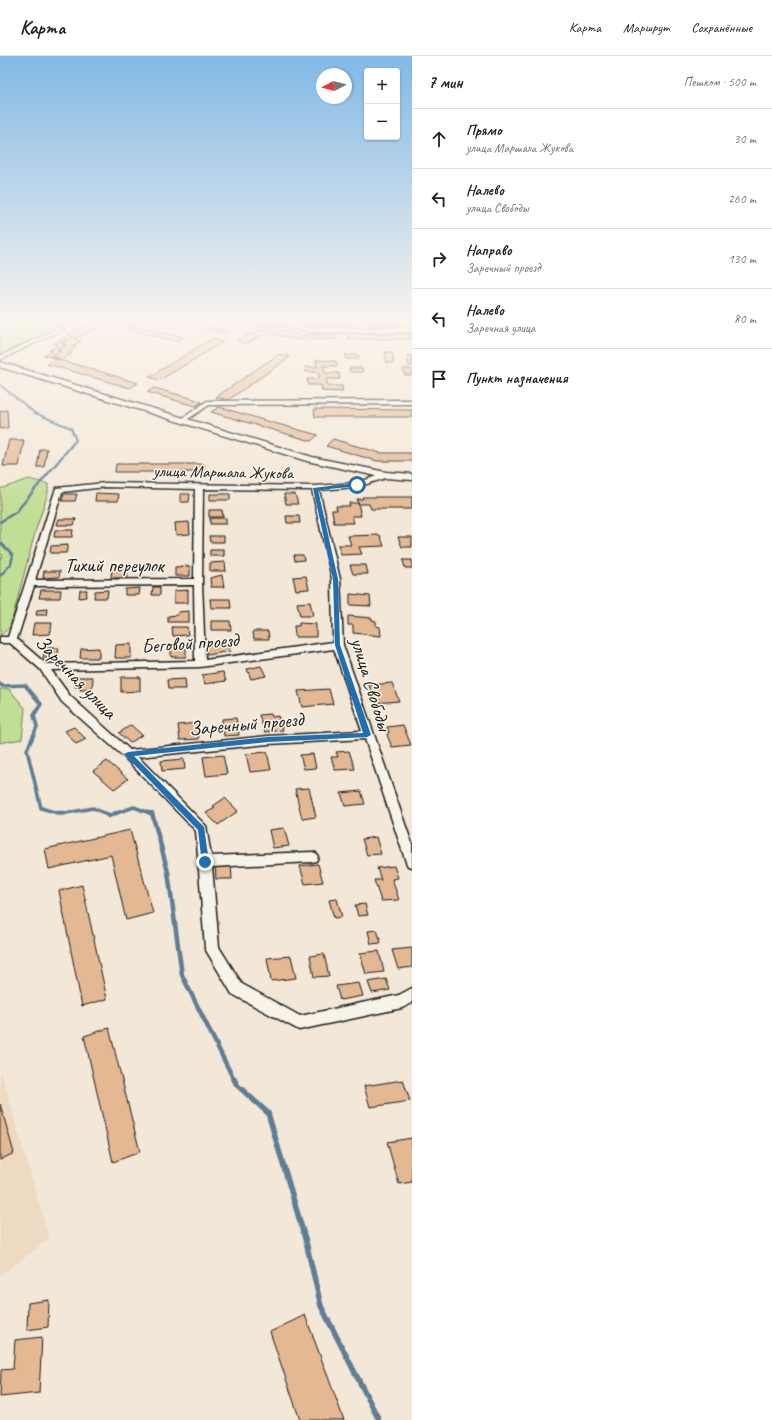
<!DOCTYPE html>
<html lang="ru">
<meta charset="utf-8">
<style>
:root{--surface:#fff;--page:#f2f2f2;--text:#222;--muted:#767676;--line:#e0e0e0}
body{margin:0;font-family:Caveat,sans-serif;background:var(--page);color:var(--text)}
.controls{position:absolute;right:12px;top:12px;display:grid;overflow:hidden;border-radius:4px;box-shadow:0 1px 3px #0004}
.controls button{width:36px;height:36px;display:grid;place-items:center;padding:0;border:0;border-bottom:1px solid var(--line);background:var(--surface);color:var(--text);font:20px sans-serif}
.compass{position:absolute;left:316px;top:12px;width:36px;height:36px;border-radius:50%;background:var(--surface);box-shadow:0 1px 3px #0004;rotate:263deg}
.stop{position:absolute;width:12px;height:12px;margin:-9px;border:3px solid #1f6fb2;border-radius:50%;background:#fff}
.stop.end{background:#1f6fb2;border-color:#fff;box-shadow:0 1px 4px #0008}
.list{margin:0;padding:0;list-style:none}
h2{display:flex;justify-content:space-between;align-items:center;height:52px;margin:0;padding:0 16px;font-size:17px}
h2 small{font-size:13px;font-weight:400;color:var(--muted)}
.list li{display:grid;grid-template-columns:26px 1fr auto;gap:12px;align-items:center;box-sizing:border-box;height:60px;padding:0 16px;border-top:1px solid var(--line)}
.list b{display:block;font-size:15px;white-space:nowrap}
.list p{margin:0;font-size:13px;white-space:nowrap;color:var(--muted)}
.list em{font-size:13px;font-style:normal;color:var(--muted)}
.icon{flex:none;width:22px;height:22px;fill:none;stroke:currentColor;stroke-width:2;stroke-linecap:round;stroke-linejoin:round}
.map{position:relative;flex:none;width:412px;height:1364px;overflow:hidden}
header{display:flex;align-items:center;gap:24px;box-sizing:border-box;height:56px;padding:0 20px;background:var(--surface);border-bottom:1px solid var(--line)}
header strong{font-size:19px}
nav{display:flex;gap:22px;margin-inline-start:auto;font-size:14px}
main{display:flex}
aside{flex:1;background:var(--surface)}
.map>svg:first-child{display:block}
.built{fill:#eed9c3}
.green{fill:#c1de95;stroke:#6e7d58}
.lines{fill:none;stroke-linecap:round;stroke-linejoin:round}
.stream-far4{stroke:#5d7e95;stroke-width:2}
.stream-far3{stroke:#5d7e95;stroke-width:2.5}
.stream-far2{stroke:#5d7e95;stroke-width:3.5}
.stream-far1{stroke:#5d7e95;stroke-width:4.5}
.stream{stroke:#5d7e95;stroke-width:5.5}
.building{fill:#e3b893;stroke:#1c1c1c}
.minor-casing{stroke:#1c1c1c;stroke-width:3}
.tertiary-casing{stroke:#1c1c1c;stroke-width:3}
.minor{fill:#f7f3e8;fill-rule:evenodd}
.tertiary{fill:#f7f3e8;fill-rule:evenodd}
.route{fill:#1f6fb2}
.labels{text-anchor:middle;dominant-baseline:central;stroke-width:3;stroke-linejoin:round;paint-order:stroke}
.far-street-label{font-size:17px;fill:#1c1c1c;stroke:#f7f3e8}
.street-label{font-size:20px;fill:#1c1c1c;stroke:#f7f3e8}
</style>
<header>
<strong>Карта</strong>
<nav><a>Карта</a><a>Маршрут</a><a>Сохранённые</a></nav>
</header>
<main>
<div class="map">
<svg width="412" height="1364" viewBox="0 0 412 1364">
<rect width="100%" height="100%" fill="#f3e7d7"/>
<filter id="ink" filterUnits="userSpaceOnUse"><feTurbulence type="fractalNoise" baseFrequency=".025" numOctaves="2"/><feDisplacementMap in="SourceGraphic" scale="8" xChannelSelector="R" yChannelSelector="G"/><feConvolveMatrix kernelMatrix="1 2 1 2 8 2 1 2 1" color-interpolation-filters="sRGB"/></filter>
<g filter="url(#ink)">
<!-- built -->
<path class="built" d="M0,1016L3,1022L49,1183L0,1220Z"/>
<!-- green -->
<path class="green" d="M0,266H67L70,267L0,299Z
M29,423L48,428V437L36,473L10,571L0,580V504L3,499L0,498V433Z
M0,633H9L25,652L22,683L0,687Z"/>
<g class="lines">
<!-- stream-far4 -->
<path class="stream-far4" d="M0,273L6,266
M0,329L35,357L71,372L76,384L70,391"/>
<!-- stream-far3 -->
<path class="stream-far3" d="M0,466L16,456L71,390
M0,486L13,499L11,508L0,520"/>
<!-- stream-far2 -->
<path class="stream-far2" d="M0,628L2,630L25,629L41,648L34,659L37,671L27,694L41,752L61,758L93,752L106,758
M114,758L134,751L152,758"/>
<!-- stream-far1 -->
<path class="stream-far1" d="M59,757H65
M104,757L109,760L116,757
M152,757L168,816L182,919L234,1024"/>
<!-- stream -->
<path class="stream" d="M234,1023L237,1029L268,1057L306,1186L321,1250L379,1364"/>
</g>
<!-- building -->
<path class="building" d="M94,266H109L74,283L81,285L72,290L77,291L68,297L72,298L60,304L57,303L59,302L51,300L61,295L57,293L66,289L61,287L74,281L67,279Z
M231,266H253L247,270Z
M299,266H324L325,270L310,269Z
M324,266H353L354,270H325Z
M364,266H397L399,270H366Z
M131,268L183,281L176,285L124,272Z
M207,269L229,275L225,277L202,272Z
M260,270L302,279H336L337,283L302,284L285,281L254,274Z
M250,277L260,280L247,288L237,285Z
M347,278H412V283H349Z
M64,282L69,284L61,287L66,289L57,293L61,295L51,300L59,302L57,303L44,299L53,295L49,294L58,289L54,287Z
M212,283L223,286L160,324L149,321Z
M385,296H392L394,307H387Z
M279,298L290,301L228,344L216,341Z
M345,299H358L359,303H346Z
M407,299L412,300V310H409Z
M56,303L102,316L138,327L130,332L47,308Z
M316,304L336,305L337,310H323L325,317H339L340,323H326L328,330H342L343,336L322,335L321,329H308L307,323H320L318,316H306L305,311H317Z
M349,312H362L363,316H350Z
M403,313H412V319H405Z
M154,332L194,343L202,346L195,350L147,336Z
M219,351L274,367L318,379L311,385L211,356Z
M314,353L412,354V361H315Z
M7,354L8,372L0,373V355Z
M333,383L380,397H412V405H377L326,390Z
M9,384H24L19,410H3Z
M40,393H47L44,411H37Z
M116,408H204V416H115Z
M96,437L119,438L118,445H95Z
M64,438H77L75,445H62Z
M180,438H190L189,446H180Z
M210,438H230V444H210Z
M284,438H295L298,448H286Z
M362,441H412V453H371L369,448H358L357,443H363Z
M349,447H358L361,460H352L354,467H334L332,454H337L336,450H350Z
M209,454H222L223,461H209Z
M286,460H299L300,467H287Z
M210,462H226V468H210Z
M59,463H76L74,469H57Z
M189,466L190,478L176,479L175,467Z
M55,474H73L72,481H54Z
M380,479L384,490L359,491L362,498L341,499L338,489H351L348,480Z
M209,480H224V486H210Z
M398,481H412V491H402Z
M68,489L66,497H50L51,490Z
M210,494H224V500H210Z
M294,499H303L304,504L295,505Z
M403,504H412V512H405Z
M225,506L226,515H210V507Z
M350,509H366L368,518H353Z
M190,510V520H175V511Z
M112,512H128L127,522H111Z
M44,515H60L59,521L43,522Z
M222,519L224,531H211L210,522Z
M306,520L309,533L296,534L293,521Z
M153,531H160V539H152Z
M140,532L139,539H125V533Z
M41,534H61L60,542H39Z
M80,534H87L86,541L79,542Z
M108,534L107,542H94L95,535Z
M188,534V547H174V535Z
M350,538L370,540L371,550L350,549Z
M210,543H230L231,552H211Z
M310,546L313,560H300L297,547Z
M47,553L46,559H36L37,554Z
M189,555V566H168V560L178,559V556Z
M348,560L372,562V564L376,565V570L380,571L381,580L353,577V569H348Z
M211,565H230L231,574H211Z
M34,567H52L50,578L32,579Z
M299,567L316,568V581H295L294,570H299Z
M172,571H187L188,579L173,580Z
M253,575H268L269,583H254Z
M226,586L230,595L208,599L204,590Z
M131,588V602H115L116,589Z
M186,589V601H171V590Z
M45,592H59L57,602H43Z
M99,592V602H80L81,593Z
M261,610L266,620L251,623L247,613Z
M223,616L226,625L205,628L202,619Z
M76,621H93L92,634H80V631H75Z
M121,621H140V635L121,636Z
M185,623L186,633H168L167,624Z
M392,627L399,645L375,647L369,629Z
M329,633L333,648L302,651L298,635Z
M271,658L272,661L278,660L283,674L265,676L259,659Z
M236,662L239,679L224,680L222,663Z
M197,667L199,683L180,684L178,669Z
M131,669L142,679L130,687L119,677Z
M403,669L411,689L392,691L387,679L389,676L387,671Z
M74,671L86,683L76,688L65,675Z
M349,695L355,713L335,714L331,701H338L336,696Z
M267,696L271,714L250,716L246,698Z
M313,698L316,712L304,713L300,699Z
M223,699L227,718L206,720L203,701Z
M184,703L185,713L162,715L161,705Z
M107,705L128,723L114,733L93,715Z
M309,732L316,761L302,763L295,733Z
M361,735L365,748L345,750L341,737Z
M225,742L238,755L218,769L206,757L215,752L213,750Z
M284,772L289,790L273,792L269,774Z
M130,774L153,857L126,864L111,799L49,813L45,793Z
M376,781L381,798L367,799L362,783Z
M215,808H231L232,823H216Z
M318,808L323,826L305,828L300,810Z
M394,810L398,822L392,823L399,844L381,845L374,824H381L377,812Z
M82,829L107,943L82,950L59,835Z
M337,843L342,861L334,862L329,844Z
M365,848L368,859L358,860L355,849Z
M377,874L381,887L371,888L368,875Z
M412,892V911L398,913L392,894Z
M379,895L384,916L366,918L360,897Z
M324,898L329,920L314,921L310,900Z
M291,900L296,922L271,925L267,902Z
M386,923L390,934L372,937L368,926Z
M359,927L363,940L340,944L336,930Z
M109,972L140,1096L113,1106L84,980Z
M403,1024L410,1045L370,1051L364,1030Z
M0,1048L14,1097L0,1104Z
M412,1082V1126L399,1128L387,1086Z
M49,1244L48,1271L27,1274L28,1247Z
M305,1259L344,1364H300L270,1276Z
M42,1281L39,1337L0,1341L1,1314L13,1313L15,1284Z"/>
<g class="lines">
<defs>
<path id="minor" d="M71,266H78L0,304V300Z
M412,344V348L209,349L185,365L180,364L207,345Z
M386,417H389V421L357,431L319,434L340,523L343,589L412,788V811L408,810L406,806L365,683L268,688L138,701L206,770L211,800L312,796L316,797L318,801L316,805L312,806L212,811L219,891L242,928L300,960L399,939L412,932V947L402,952L299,974L232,938L207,896L205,892L196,775L124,701L62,646L40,613L10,587H0V581H8L56,432L105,427L315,430L356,427ZM105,431L195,433L194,523L35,524L62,436ZM203,433L312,434L332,523L333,586L205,604L202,526ZM194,529L195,605L46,608L17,583L34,530ZM334,593L362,675L268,680L130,694L70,640L51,614L200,611Z"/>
<path id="tertiary" d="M261,266H277L311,272H412V276H311Z
M0,306L312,401L386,416L412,418V424L386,422L307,405L0,311Z"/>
</defs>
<!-- minor casing -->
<use href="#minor" class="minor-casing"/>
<!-- tertiary casing -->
<use href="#tertiary" class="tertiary-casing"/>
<!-- minor -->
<use href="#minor" class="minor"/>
<!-- tertiary -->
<use href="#tertiary" class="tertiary"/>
</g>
</g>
<!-- sky -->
<linearGradient id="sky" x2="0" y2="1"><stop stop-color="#81b9e7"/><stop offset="0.58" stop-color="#faf4ed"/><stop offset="1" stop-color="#faf4ed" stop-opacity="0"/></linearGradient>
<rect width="412" height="457" fill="url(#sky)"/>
<!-- route -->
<path class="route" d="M357,427L359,430L318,434L338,523L340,589L371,679L367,681L268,686L134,700L204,771L209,806L207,808H202L198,774L124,698L128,696L268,681L363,677L335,589L333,523L313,432Z"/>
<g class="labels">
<!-- far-street labels -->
<g class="far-street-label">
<text transform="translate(223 416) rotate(1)">улица Маршала Жукова</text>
</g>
<!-- street labels -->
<g class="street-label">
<text x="114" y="509">Тихий переулок</text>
<text transform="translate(190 587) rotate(-4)">Беговой проезд</text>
<text transform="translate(76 621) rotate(46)">Заречная улица</text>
<text transform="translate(371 628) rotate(73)">улица Свободы</text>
<text transform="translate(246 668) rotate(-5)">Заречный проезд</text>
</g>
</g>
</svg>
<div class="controls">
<button>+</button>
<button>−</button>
</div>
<svg class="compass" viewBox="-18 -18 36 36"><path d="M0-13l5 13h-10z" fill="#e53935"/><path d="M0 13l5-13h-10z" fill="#767676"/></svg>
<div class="stop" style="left:357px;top:429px"></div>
<div class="stop end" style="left:205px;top:806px"></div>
</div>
<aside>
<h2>7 мин<small>Пешком · 500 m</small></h2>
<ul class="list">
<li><svg class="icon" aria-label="ahead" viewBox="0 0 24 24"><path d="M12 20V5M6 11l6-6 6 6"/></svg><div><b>Прямо</b><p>улица Маршала Жукова</p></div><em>30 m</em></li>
<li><svg class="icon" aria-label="left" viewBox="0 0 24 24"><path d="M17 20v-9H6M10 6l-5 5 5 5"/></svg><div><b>Налево</b><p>улица Свободы</p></div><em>260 m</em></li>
<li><svg class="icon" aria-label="right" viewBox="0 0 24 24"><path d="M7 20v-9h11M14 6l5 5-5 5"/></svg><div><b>Направо</b><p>Заречный проезд</p></div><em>130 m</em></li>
<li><svg class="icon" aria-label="left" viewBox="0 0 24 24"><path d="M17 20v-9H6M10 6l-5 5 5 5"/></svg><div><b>Налево</b><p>Заречная улица</p></div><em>80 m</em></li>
<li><svg class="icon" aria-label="arrive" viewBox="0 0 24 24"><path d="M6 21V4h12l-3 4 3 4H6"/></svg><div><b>Пункт назначения</b></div></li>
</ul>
</aside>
</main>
